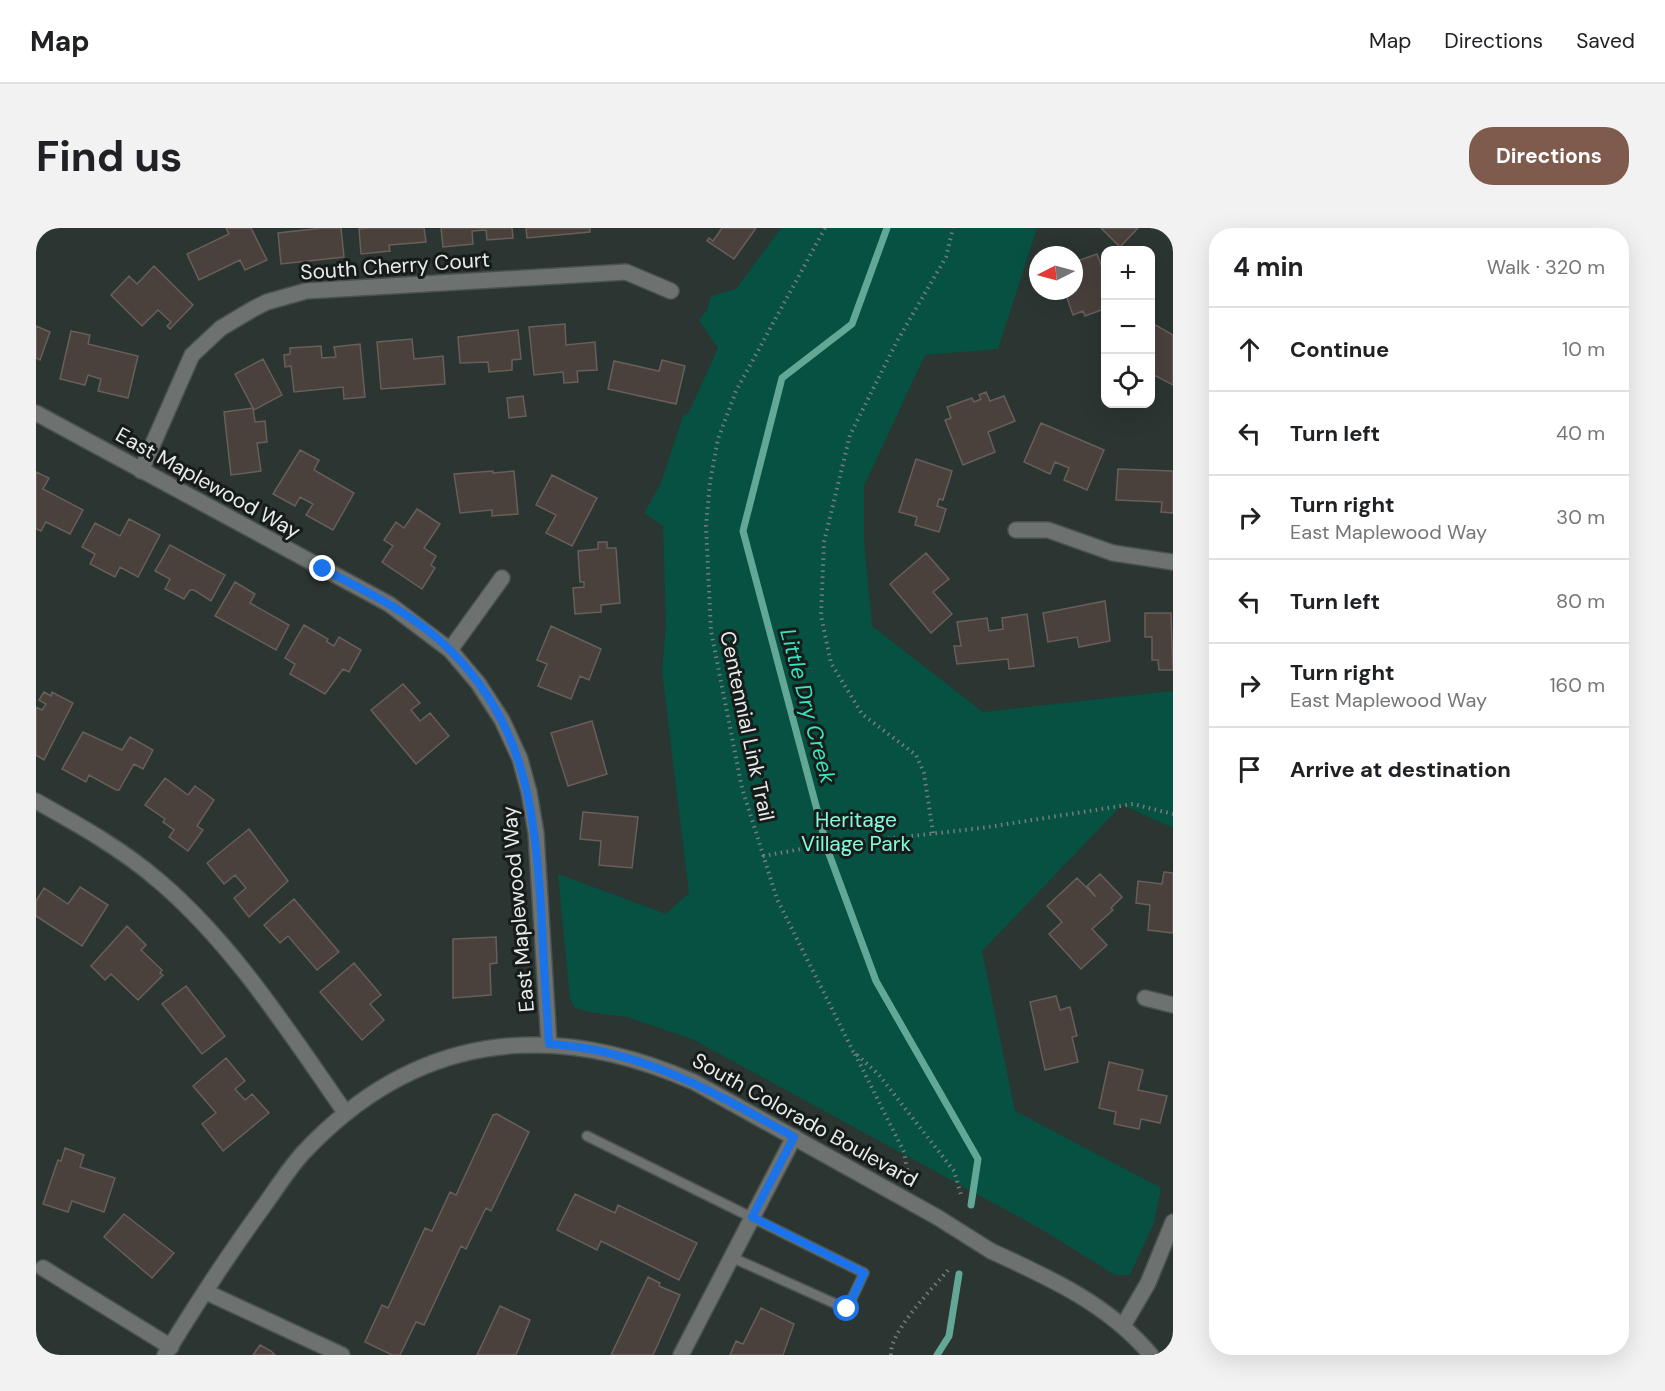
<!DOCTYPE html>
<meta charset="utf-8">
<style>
:root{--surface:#fff;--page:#f2f2f2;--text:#202124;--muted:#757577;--line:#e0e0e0;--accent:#7e5b4c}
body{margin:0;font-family:"DM Sans",sans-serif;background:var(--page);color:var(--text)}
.controls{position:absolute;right:18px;top:18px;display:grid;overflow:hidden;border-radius:12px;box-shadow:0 6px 24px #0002}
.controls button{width:54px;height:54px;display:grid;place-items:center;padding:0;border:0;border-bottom:2px solid var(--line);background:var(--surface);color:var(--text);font:30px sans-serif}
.compass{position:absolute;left:993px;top:18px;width:54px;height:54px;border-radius:50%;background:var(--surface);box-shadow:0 6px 24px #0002;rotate:264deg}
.stop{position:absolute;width:18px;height:18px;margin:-14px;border:4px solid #1a73e8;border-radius:50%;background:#fff}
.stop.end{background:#1a73e8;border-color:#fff;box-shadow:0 2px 6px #0008}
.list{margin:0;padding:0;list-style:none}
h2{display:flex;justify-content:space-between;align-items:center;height:78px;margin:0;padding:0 24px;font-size:26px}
h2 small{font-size:20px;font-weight:400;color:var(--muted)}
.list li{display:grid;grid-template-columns:39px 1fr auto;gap:18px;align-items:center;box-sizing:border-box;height:84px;padding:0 24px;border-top:2px solid var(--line)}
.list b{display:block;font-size:22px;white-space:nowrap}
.list p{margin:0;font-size:20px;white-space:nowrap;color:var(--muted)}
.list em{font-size:20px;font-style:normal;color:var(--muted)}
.icon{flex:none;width:33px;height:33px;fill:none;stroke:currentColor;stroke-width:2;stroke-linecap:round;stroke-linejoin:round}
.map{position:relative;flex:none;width:1137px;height:1127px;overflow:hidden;border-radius:24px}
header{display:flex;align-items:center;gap:36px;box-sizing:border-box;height:84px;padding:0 30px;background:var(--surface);border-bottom:2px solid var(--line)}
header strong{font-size:28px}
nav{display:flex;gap:33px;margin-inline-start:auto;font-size:21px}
.intro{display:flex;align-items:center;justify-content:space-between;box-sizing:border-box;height:144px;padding:0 36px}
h1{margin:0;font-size:42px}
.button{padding:15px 27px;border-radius:24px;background:var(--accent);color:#fff;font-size:21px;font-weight:700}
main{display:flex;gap:36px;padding:0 36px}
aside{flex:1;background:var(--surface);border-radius:24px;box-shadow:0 6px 24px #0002}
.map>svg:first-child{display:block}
.green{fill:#065141}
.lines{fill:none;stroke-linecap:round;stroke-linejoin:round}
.stream{stroke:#63a897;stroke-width:7}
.building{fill:#4a413d;stroke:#685e5a;stroke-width:1.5}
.service-casing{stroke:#495250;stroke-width:12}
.minor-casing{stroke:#495250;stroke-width:18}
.tertiary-casing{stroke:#495250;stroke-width:18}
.path{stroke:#767e7b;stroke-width:4;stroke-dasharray:1.5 4.5;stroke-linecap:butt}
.service{stroke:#6d7170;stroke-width:9}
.minor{stroke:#6d7170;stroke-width:15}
.tertiary{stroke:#6d7170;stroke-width:15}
.tertiary-bridge-casing{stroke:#495250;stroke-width:18;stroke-linecap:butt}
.tertiary-bridge{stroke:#6d7170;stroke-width:15}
.route{stroke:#1a73e8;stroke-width:8}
.labels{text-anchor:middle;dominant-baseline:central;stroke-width:6;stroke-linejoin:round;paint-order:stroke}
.street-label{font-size:21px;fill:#e7edeb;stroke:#171b1a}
.park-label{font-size:21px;fill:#83fad9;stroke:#171b1a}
.water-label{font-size:22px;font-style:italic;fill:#36e6bf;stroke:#171b1a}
</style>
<header>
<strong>Map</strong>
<nav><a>Map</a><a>Directions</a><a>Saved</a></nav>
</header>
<div class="intro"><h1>Find us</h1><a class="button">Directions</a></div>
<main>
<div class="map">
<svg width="1137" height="1127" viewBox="0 0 1137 1127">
<rect width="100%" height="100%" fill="#2b3532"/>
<!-- green -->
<path class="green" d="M745,0H1001L962,121L889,127L828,258V313L836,398L947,484L1137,463V600L1086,577L946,723L979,883L1125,960L1118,995L1094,1047H1079L1005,1001L656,811L591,789L553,784L539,780L534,771L522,646L630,686L653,665L626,443L630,396L627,298L608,285L625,255L647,188L653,184L682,120L663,92L671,82L675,68L700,61Z"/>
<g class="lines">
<!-- stream -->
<path class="stream" d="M851,0L816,96L746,150L707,303L792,623L840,753L942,931L935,977
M901,1127L913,1108L923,1046"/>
</g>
<!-- building -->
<path class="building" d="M190,0H215L231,32L209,42L204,32L163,52L151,26L193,6Z
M286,0H305L308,29L245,36L242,5Z
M333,0H388L390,14L353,17L354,23L325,26L323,1Z
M405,0H476L477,10L451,12L450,2L436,3L437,16L407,19Z
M490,0H554V4L491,10Z
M686,0H720L698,31L671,13L673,10L677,13Z
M1065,0H1102L1084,19Z
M1061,26L1070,49V84L1068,81L1049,88L1047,83L1037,87L1030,67L1040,63L1038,34Z
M118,38L157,77L134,101L131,98L135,94L122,82L106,98L75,67L93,48L101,56Z
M1116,95L1137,107V157L1114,145Z
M529,96L530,117L559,114L561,142L541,143L542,154L528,155L527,144L498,147L493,99Z
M0,98L14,104L4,132L0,130Z
M482,102L485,131L476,132V142L453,144L452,134L424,135L422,109Z
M35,103L54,107L52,116L102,128L92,170L62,163L65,151L52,147L49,157L24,151Z
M376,111L378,131L407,128L409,156L345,161L341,114Z
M324,116L329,169L308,171L307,159L258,164L255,138L249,139L248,127L254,126V120L285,118L286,130L300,129L298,119Z
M227,131L246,167L218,182L199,146Z
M626,132L649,138L640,176L572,161L578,133L623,143Z
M950,164L954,173L968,168L979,193L952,204L959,224L927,237L909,192L915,190L911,179L936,170L938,174L945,171L943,167Z
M487,168L490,188L473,190L471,170Z
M217,180L219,194L229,193L231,214L221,215L225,243L195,247L188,184Z
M1005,195L1068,222L1051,262L1028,252L1033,240L1019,234L1014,246L988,234Z
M264,222L283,232L278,242L318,265L297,302L270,287L277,276L264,269L259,278L237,266Z
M880,231L916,243L907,272L903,271L901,278L910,281L903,304L879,297L881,289L863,284Z
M1082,241L1137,243V285L1125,284L1126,274L1080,272Z
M457,243V245L478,243L482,286L456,288V282L424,285L418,246Z
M0,244L13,250L7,261L47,282L34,306L10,294L5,303L0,301Z
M516,247L561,270L536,318L510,305L520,287L500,277Z
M381,281L404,296L388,320L400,328L395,337L399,340L386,361L346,334L357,318L348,312L360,294L368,300Z
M93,291L124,307L102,349L84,339L79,349L54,336L59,326L46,319L59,295L84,308Z
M562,314H571V320H580L584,375L565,377V384L539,386L537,360L548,359V354H544L542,323L562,321Z
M134,317L189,347L175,373L158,362H154L148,371L129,361L134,351L119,343Z
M890,325L913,351L897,364L916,386L895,405L854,356Z
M199,354L219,366L214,375L253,397L240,422L179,388Z
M1069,373L1074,413L1043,419L1041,409L1012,414L1007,385Z
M1109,385H1135L1137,442H1123L1122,432H1116V409H1109Z
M991,386L998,438L973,441L972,431L921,436L918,418H925L921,394L951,390L953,403L967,401L966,390Z
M268,397L292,411L291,414L298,418L303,409L325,422L313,444L307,441L289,466L254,446L259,436L249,430Z
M515,398L565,421L553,452L544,448L535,471L502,458L511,436L501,432Z
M367,456L384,475L375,482L384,493L394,485L413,508L380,536L335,482Z
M8,464L15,468L16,464L37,475L8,532L0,527V479L6,482L10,476L3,472Z
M556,493L571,546L532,558L515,505Z
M47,504L86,522L94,509L117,522L107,541L98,536L83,562H80L53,547L50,554L26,541Z
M129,550L152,567L159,558L178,572L161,598L167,602L152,623L133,609L138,602L127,594L129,591L109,577Z
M547,584L602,589L596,640L563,637L565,613L544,611Z
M213,601L252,653L213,689L198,670L210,660L199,647L188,656L171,635Z
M1128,644L1137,645V705L1112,702L1114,677L1100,675L1102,653L1126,656Z
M1064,646L1086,669L1075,680L1077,682L1056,701L1071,717L1045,741L1013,706L1026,694L1011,678L1041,650L1060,669L1051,658Z
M44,659L72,677L46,718L0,688V673L8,660L32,676Z
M258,671L303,724L281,742L252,708L244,715L228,697Z
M91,698L110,717L105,722L126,742L124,745L127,747L102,772L75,746L69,752L55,738Z
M460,709L461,735L454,736L455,767L417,770V711Z
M318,735L345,767L334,776L348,792L326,812L284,764Z
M150,758L189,808L166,826L126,776Z
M1020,768L1024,782L1034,779L1041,808L1036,809L1042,834L1009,842L994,774Z
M190,830L209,853L199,861L209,872L216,866L233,885L187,923L166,896L180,885L157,858Z
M1073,834L1107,842L1102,862L1131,868L1124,895L1105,891L1103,901L1078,896L1080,884L1063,880Z
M461,886L493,904L455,983L450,980L430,1021L425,1018L388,1097L380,1094L364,1127H356L329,1114L346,1077L352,1080L389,1000L396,1003L414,964L420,967L457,887Z
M29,920L48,927L44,939L79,950L68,984L36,973L32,984L7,976L22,932L25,933Z
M539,966L579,985L582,977L661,1015L643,1052L565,1013L561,1022L521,1002Z
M88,986L138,1025L116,1050L68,1009Z
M612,1049L624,1055L623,1058L644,1067L617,1127H575Z
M464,1078L494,1092L480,1127H441Z
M725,1080L758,1096L747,1127H694L700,1113L707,1116Z
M224,1117L235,1123L239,1127H217Z"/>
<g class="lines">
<defs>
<path id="service" d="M551,908L828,1045L811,1081L695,1029"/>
<path id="minor" d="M0,185L353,376L414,422L442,455L466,492L484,531L493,564L500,605L513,816
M105,243L156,127L185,100L217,81L231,74L270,63L590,44L635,63
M980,302H1012L1077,325L1137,334
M414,422L466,350
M0,573C43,597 86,621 123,653C198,717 253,804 309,884
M1109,770L1137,777
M7,1040L135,1119
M170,1064L306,1127
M1087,1098L1112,1055L1137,994
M645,1127L758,909"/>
<path id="tertiary" d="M955,1023C1014,1050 1072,1076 1115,1127
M129,1127C161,1075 194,1024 230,975C242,958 254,939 268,924C379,806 513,790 658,854L901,989"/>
</defs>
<!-- service casing -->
<use href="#service" class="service-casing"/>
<!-- minor casing -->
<use href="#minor" class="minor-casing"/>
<!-- tertiary casing -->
<use href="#tertiary" class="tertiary-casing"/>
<!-- path -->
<path class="path" d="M789,0L700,163L682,211L674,254L670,298L675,403L706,560L741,671L817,823L843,847L918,943L926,970
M897,605L888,545L880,527L826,486L795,435L785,388L788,314L814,207L860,115L910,29L917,0
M727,628L771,620L946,600L1097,576L1137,586
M819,826L868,924L871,941L869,950
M855,1127C853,1104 897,1060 913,1041"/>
<!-- service -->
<use href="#service" class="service"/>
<!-- minor -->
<use href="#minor" class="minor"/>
<!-- tertiary -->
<use href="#tertiary" class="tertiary"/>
<defs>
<path id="tertiary-bridge" d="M901,989L955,1023"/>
</defs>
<!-- tertiary-bridge casing -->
<use href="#tertiary-bridge" class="tertiary-bridge-casing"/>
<!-- tertiary-bridge -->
<use href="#tertiary-bridge" class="tertiary-bridge"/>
</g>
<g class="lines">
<!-- route -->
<path class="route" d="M287,341C331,364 378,386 413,421C489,496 498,579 505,679C507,725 510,770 513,816C607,822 677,864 758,909L716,989L828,1045L811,1081"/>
</g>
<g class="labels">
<!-- street labels -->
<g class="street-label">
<text transform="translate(359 38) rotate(-4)">South Cherry Court</text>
<text transform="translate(172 255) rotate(29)">East Maplewood Way</text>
<text transform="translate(711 498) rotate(78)">Centennial Link Trail</text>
<text transform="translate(482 681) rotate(-95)">East Maplewood Way</text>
<text transform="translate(769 892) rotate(29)">South Colorado Boulevard</text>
</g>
<!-- park labels -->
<g class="park-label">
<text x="820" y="592">Heritage<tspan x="820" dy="24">Village Park</tspan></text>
</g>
<!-- water labels -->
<g class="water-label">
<text transform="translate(772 478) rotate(75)">Little Dry Creek</text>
</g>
</g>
</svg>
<div class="controls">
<button>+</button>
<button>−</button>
<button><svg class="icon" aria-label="locate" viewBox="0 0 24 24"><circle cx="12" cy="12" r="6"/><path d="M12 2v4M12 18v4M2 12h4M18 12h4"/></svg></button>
</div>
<svg class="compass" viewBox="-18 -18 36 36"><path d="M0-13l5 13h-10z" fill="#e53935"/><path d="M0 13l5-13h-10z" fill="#757577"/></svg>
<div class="stop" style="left:811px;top:1081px"></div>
<div class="stop end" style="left:287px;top:341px"></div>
</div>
<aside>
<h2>4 min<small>Walk · 320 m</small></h2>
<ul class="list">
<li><svg class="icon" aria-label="ahead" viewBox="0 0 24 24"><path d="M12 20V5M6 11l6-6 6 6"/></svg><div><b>Continue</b></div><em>10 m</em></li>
<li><svg class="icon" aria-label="left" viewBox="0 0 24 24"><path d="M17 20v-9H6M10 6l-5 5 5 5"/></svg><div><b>Turn left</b></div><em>40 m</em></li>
<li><svg class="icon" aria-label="right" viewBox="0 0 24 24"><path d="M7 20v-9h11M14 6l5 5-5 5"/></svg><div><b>Turn right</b><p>East Maplewood Way</p></div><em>30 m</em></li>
<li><svg class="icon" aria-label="left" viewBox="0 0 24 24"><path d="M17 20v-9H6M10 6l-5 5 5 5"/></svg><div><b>Turn left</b></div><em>80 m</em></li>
<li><svg class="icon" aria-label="right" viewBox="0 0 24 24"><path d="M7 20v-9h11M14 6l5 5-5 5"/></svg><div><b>Turn right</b><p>East Maplewood Way</p></div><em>160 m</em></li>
<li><svg class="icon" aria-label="arrive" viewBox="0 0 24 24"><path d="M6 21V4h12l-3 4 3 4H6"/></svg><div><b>Arrive at destination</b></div></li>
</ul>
</aside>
</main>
